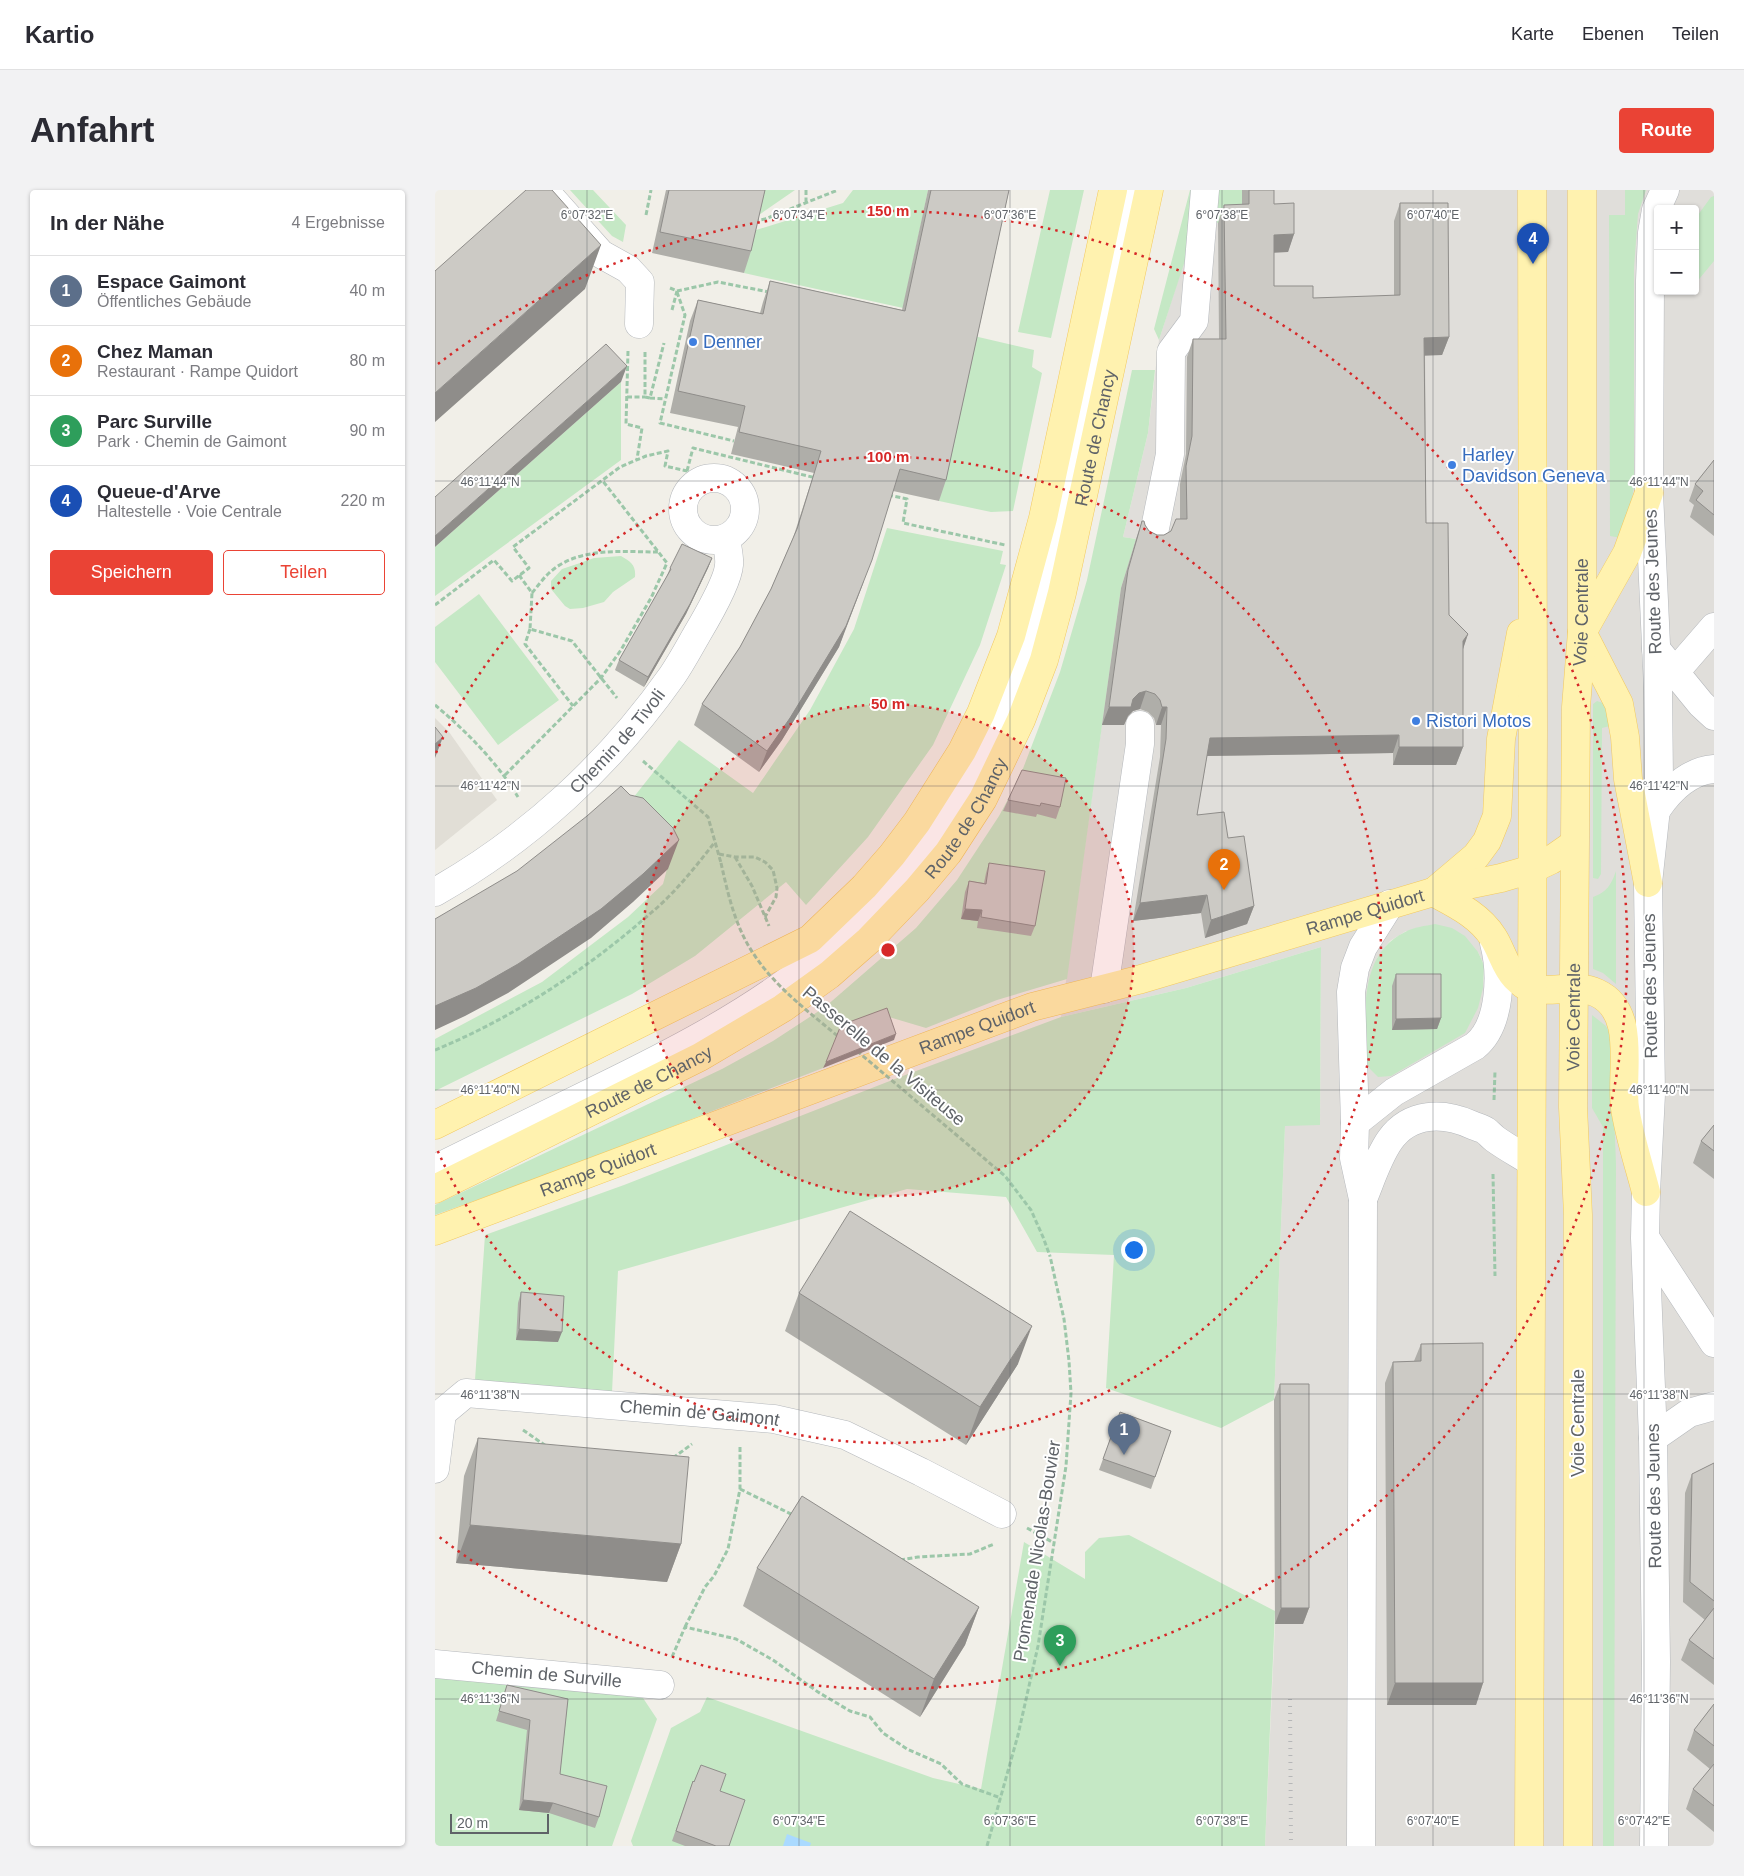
<!DOCTYPE html>
<html lang="de">
<meta charset="utf-8">
<style>
:root{--surface:#fff;--page:#f2f2f3;--text:#2b2b33;--muted:#7c7c81;--line:#e1e1e2;--accent:#ea4335}
body{margin:0;font-family:Arial,sans-serif;background:var(--page);color:var(--text)}
.controls{position:absolute;right:15px;top:15px;display:grid;overflow:hidden;border-radius:5px;box-shadow:0 1px 4px #0004}
.controls button{width:45px;height:45px;display:grid;place-items:center;padding:0;border:0;border-bottom:1px solid var(--line);background:var(--surface);color:var(--text);font:25px sans-serif}
.scale{position:absolute;left:15px;bottom:12px;width:99px;box-sizing:border-box;padding-left:5px;border:2px solid #5f6368;border-top:0;font-size:14px;line-height:18px;white-space:nowrap;color:#5f6368;-webkit-text-stroke:4px #fff;paint-order:stroke}
.you{position:absolute;left:698px;top:1059px;width:18px;height:18px;margin:-12px;border:4px solid #fff;border-radius:50%;background:#1a73e8;box-shadow:0 0 0 8px #1a73e833}
.badge{display:grid;place-items:center;width:32px;height:32px;border-radius:50%;background:var(--accent);color:#fff;font-size:16px;font-weight:700}
.pin{position:absolute;translate:-50% -41px;filter:drop-shadow(0 1px 2px #0008)}
.pin::after{content:'';position:absolute;top:26px;width:18px;height:15px;background:inherit;clip-path:polygon(0 0,100% 0,50% 100%)}
.list{margin:0;padding:0;list-style:none}
h2{display:flex;justify-content:space-between;align-items:center;height:65px;margin:0;padding:0 20px;font-size:21px}
h2 small{font-size:16px;font-weight:400;color:var(--muted)}
.list li{display:grid;grid-template-columns:32px 1fr auto;gap:15px;align-items:center;box-sizing:border-box;height:70px;padding:0 20px;border-top:1px solid var(--line)}
.list b{display:block;font-size:19px;white-space:nowrap}
.list p{margin:0;font-size:16px;white-space:nowrap;color:var(--muted)}
.list em{font-size:16px;font-style:normal;color:var(--muted)}
.actions{display:flex;gap:10px;padding:15px 20px}
.actions a{flex:1;padding:11px 0;border:1px solid var(--accent);border-radius:5px;text-align:center;font-size:18px;color:var(--accent)}
.actions .main{background:var(--accent);color:#fff}
.map{position:relative;flex:none;width:1279px;height:1656px;overflow:hidden;border-radius:5px}
header{display:flex;align-items:center;gap:30px;box-sizing:border-box;height:70px;padding:0 25px;background:var(--surface);border-bottom:1px solid var(--line)}
header strong{font-size:24px}
nav{display:flex;gap:28px;margin-inline-start:auto;font-size:18px}
.intro{display:flex;align-items:center;justify-content:space-between;box-sizing:border-box;height:120px;padding:0 30px}
h1{margin:0;font-size:35px}
.button{padding:12px 22px;border-radius:5px;background:var(--accent);color:#fff;font-size:18px;font-weight:700}
main{display:flex;gap:30px;padding:0 30px}
aside{flex:1;background:var(--surface);border-radius:5px;box-shadow:0 1px 4px #0004}
.map>svg:first-child{display:block}
.industrial{fill:#e0deda;fill-rule:evenodd}
.education{fill:#e1ded6}
.green{fill:#c5e8c5}
.water{fill:#aadaff}
.lines{fill:none;stroke-linecap:round;stroke-linejoin:round}
.minor-casing{stroke:#b5b8bc;stroke-width:29}
.major-casing{stroke:#f2c960;stroke-width:29}
.path{stroke:#9cc7a9;stroke-width:3;stroke-dasharray:5 2.5;stroke-linecap:butt}
.minor{stroke:#fff;stroke-width:28}
.major{stroke:#fff2af;stroke-width:28}
.rail{stroke:#b6b7b8;stroke-width:4;stroke-dasharray:1 6;stroke-linecap:butt}
.path-bridge{stroke:#9cc7a9;stroke-width:3;stroke-dasharray:5 2.5;stroke-linecap:butt}
.wall{fill:#afaea9}
.shaded-wall{fill:#8f8d8a}
.building{fill:#cccac5;stroke:#8f8d8a}
.ticks{fill:none;stroke:#5f6368;stroke-width:1;stroke-opacity:0.45}
.ring{fill:none;stroke:#d62828;stroke-width:2.5;stroke-dasharray:2.5 5}
.shop-dot{fill:#3f7fe0;stroke:#fff;stroke-width:2}
.labels{text-anchor:middle;dominant-baseline:central;stroke-width:4;stroke-linejoin:round;paint-order:stroke}
.shop-label{font-size:18px;fill:#366cbe;stroke:#fff;text-anchor:start}
.street-label{font-size:18px;fill:#5f6368;stroke:#fff}
.ticks-label{font-size:12px;text-anchor:middle;fill:#5f6368;stroke:#fff;stroke-width:4;stroke-linejoin:round;paint-order:stroke}
.centre{fill:#d62828;stroke:#fff;stroke-width:2.5}
.ring-label{font-size:15px;text-anchor:middle;font-weight:bold;fill:#d62828;stroke:#fff;stroke-width:4;stroke-linejoin:round;paint-order:stroke}
</style>
<header>
<strong>Kartio</strong>
<nav><a>Karte</a><a>Ebenen</a><a>Teilen</a></nav>
</header>
<div class="intro"><h1>Anfahrt</h1><a class="button">Route</a></div>
<main>
<aside>
<h2>In der Nähe<small>4 Ergebnisse</small></h2>
<ul class="list">
<li><span class="badge" style="background:#5c6f8a">1</span><div><b>Espace Gaimont</b><p>Öffentliches Gebäude</p></div><em>40 m</em></li>
<li><span class="badge" style="background:#e8710a">2</span><div><b>Chez Maman</b><p>Restaurant · Rampe Quidort</p></div><em>80 m</em></li>
<li><span class="badge" style="background:#2e9e5b">3</span><div><b>Parc Surville</b><p>Park · Chemin de Gaimont</p></div><em>90 m</em></li>
<li><span class="badge" style="background:#1a4fb4">4</span><div><b>Queue-d'Arve</b><p>Haltestelle · Voie Centrale</p></div><em>220 m</em></li>
</ul>
<div class="actions"><a class="main">Speichern</a><a>Teilen</a></div>
</aside>
<div class="map">
<svg width="1279" height="1656" viewBox="0 0 1279 1656">
<rect width="100%" height="100%" fill="#f1efe8"/>
<!-- industrial -->
<path class="industrial" d="M764,0H1279V1656H830L840,1434L839,1210L850,935H885L886,757L751,798L626,827L686,398L701,349L688,347L713,243L724,150L762,31ZM1223,19H1260V101H1223ZM971,741L1043,762L1049,775L1048,798L942,768L955,751Z"/>
<!-- education -->
<path class="education" d="M0,528L14,542L62,610L0,660Z"/>
<!-- green -->
<path class="green" d="M135,0H158L191,35L188,52L177,46Z
M327,0H360L321,27Z
M418,0H493L468,118L309,83L318,41L408,13Z
M615,0H649L616,148L583,142Z
M755,0H764L763,31L724,150L719,139Z
M784,0H807L808,32L782,33Z
M1190,0H1211L1203,24L1199,78V295L1197,310L1186,348L1175,346L1174,25H1190Z
M1279,6V71L1260,94V29L1276,7Z
M539,146L599,160L597,177L607,183L578,321L556,322L504,311Z
M697,180H720L713,243L688,347L701,349L686,398L632,789L562,810L491,838L454,827L388,878L128,979L0,1025V1015L287,879L338,851L390,817L481,738L522,690L564,626L584,589L625,482L652,390Z
M186,192V270L0,406V357Z
M452,338L568,361L565,374L571,375L545,455L498,555L433,647L371,715L351,692L260,766L197,804L0,901V849L107,792L193,727L228,694L232,679L183,627L244,550L318,603L375,520L419,439Z
M186,366C196,372 201,375 200,387L178,402L169,412L148,418L135,419L130,416L116,399V391L127,379L145,373L159,368Z
M44,404L124,510L63,555L0,472V437Z
M1162,511L1168,513L1172,522L1175,536L1167,538L1166,684L1163,689L1158,688V514Z
M1181,681V794L1168,783L1158,779V707C1172,702 1176,695 1181,681Z
M1000,734L1017,738L1030,746L1043,762L1049,775L1048,798L1043,818L1030,843L956,886L943,887L935,879L930,870C931,826 922,765 970,742C979,737 990,736 1000,734Z
M886,757L885,935L850,936L839,1210L786,1238L671,1198L679,1065L602,1062L571,1007L472,999L183,1081L177,1202L40,1190L50,1045L189,995L465,887L626,827L751,798Z
M1157,825L1171,836L1176,846L1181,974L1179,1656H1168V937L1157,918Z
M694,1345L840,1421L830,1656H198L196,1651L236,1538L265,1522L272,1507L498,1588L546,1599L589,1352L650,1389V1362L664,1348Z
M0,1484L204,1502L222,1529L177,1656H0Z"/>
<!-- water -->
<path class="water" d="M352,1644L376,1653L375,1656H348Z"/>
<g class="lines">
<defs>
<g id="minor">
<path d="M109,0L166,64L193,79L205,92L204,134"/>
<circle cx="279" cy="319" r="31"/>
<path d="M718,348L735,264L736,162L759,131L770,0"/>
<path d="M1221,459L1266,514L1279,526"/>
<path d="M1240,482L1279,437"/>
<path d="M1222,619C1235,600 1254,581 1279,579"/>
<path id="s1" d="M0,702C94,649 175,574 237,486C246,473 254,458 262,444C271,429 293,391 294,375C295,367 292,357 291,349"/>
<path d="M955,714L928,757L920,778L916,802L920,933L919,968L928,1009C936,990 943,967 955,950C975,922 1008,922 1037,935C1041,937 1047,938 1051,941C1054,943 1056,946 1060,949C1071,957 1084,964 1095,971"/>
<path d="M669,799L705,554V535"/>
<path d="M920,933L959,902L1040,856C1066,835 1067,783 1059,753"/>
<path d="M0,979C54,952 108,926 163,899C235,864 311,825 374,775C474,695 547,586 589,466C612,399 625,328 640,259C659,173 678,86 696,0"/>
<path d="M1211,1049L1279,1153"/>
<path d="M1218,1248L1254,1223L1279,1216"/>
<path id="s2" d="M0,1279L7,1223L31,1203L339,1229L410,1245L486,1282L567,1324"/>
<path id="s3" d="M0,1474L225,1495"/>
<path d="M926,1656L928,1009"/>
<path d="M1219,1656L1221,1472L1218,1248L1210,1048L1211,1002L1216,904L1213,693L1224,591L1223,498L1214,303L1215,91L1217,43L1221,20L1230,0"/>
</g>
<g id="major">
<path d="M1148,441L1192,363L1214,303"/>
<path d="M1147,442L1184,514L1190,547L1193,589L1213,693"/>
<path d="M1002,699L1041,666L1052,651L1062,626L1066,549L1086,443"/>
<path d="M998,702C1020,714 1044,725 1058,747C1066,759 1070,777 1080,787C1084,791 1093,799 1099,799C1119,803 1141,793 1162,803C1203,822 1185,882 1190,918C1194,945 1204,975 1211,1002"/>
<path d="M0,935L375,749L429,697L457,665L482,632L527,561L546,523L576,446L608,328L678,0"/>
<path id="s4" d="M0,999L265,867L348,818L394,785L434,750L482,700L513,663L548,609L586,530L609,470L627,403L714,0"/>
<path id="s5" d="M0,1041L597,817L703,790L998,702L1066,688L1097,679L1116,670L1139,654"/>
<path d="M1094,1656L1098,540L1097,0"/>
<path id="s6" d="M1143,1656V1025L1138,917L1141,517L1147,442V0"/>
</g>
</defs>
<!-- minor casing -->
<use href="#minor" class="minor-casing"/>
<!-- major casing -->
<use href="#major" class="major-casing"/>
<!-- path -->
<path class="path" d="M371,0V13
M211,25L216,0
M319,31L330,29L403,0
M235,98L242,101L283,92L334,102
M242,102L250,125L225,233L299,251
M237,120L242,101
M193,161L191,234L207,238L202,269
M210,162V207L215,208L229,153
M192,207H210
M215,208L230,209
M252,281L258,258L381,288
M453,305L472,309L468,333L570,355
M84,385L97,403L95,439L137,451L182,508
M97,403C102,397 107,390 112,385C141,356 186,362 224,362
M0,415L59,370L77,391L94,378L78,357L185,277L211,266L233,261L230,276L252,281L262,292
M95,439L90,454L138,516
M0,515C31,541 62,572 83,607
M208,571L273,627L286,673
M70,585L166,488L186,460L216,408L232,373L167,290
M284,664L300,667H320L330,672L338,680L342,698L341,707L330,727
M300,667L317,696L334,736
M0,860C78,828 154,778 217,722C241,702 261,676 280,652
M1059,910L1060,881
M1058,984L1060,1086
M88,1240L111,1256
M238,1268L257,1254
M305,1299L358,1325
M592,1338L619,1353
M465,1370L483,1367L535,1364L559,1354
M250,1437L270,1397L279,1386L293,1359L305,1299V1257
M237,1467L250,1437L301,1449L338,1470L383,1502L415,1521L435,1527L448,1543L472,1559L506,1574L527,1594L566,1608
M552,1656L583,1545L603,1456L631,1276L636,1203L634,1171L629,1129L615,1066"/>
<!-- minor -->
<use href="#minor" class="minor"/>
<!-- major -->
<use href="#major" class="major"/>
<!-- rail -->
<path class="rail" d="M855,1509L856,1656"/>
<!-- path-bridge -->
<path class="path-bridge" d="M286,673C293,704 300,736 318,763C340,797 374,822 405,848
M422,861L570,986L596,1020L608,1047L615,1066"/>
</g>
<!-- wall -->
<path class="wall" d="M231,0H330L316,61L309,83L217,63Z
M493,0H574L511,290L504,311L458,301L404,457L347,550L324,582L259,535L267,514L305,457L336,399L358,348L379,283L296,264L303,237L235,223L255,131L263,110L325,123L328,112L335,91L467,120Z
M807,0H839V14L859,44L853,62H839V96L878,108L959,106V31L965,13L1014,147L1007,165H990L991,333L1014,425L1033,444L1028,459V557L1021,575H958V563L772,566L762,625L793,648L819,716L812,734L770,748L766,723L698,731L725,567L726,535H721L719,528L713,522L705,519L698,521L693,526L689,535H667L686,398L701,349L707,331L714,341L722,345H729L736,341L745,329V294L751,264L752,167L758,149H784L783,33L789,15H807Z
M1279,270V346L1255,327L1259,315L1254,311L1260,294Z
M277,368L273,378L251,424L209,497L180,480L184,470L231,388L235,378Z
M587,580L625,617L621,629L602,624L601,627L568,621L573,610Z
M554,673L600,736L596,746L542,738L543,731L526,729L530,702L534,691L549,693L551,683Z
M961,784L1006,828L1002,839L957,840V796Z
M1279,935V989L1258,973L1266,951Z
M86,1102L123,1152L81,1150L83,1113Z
M364,1103L583,1174L531,1255L350,1141Z
M986,1154L1048,1493L1041,1515H952L950,1193L958,1172L979,1171Z
M845,1194L874,1418L868,1434H840L839,1210Z
M685,1222L736,1241L716,1299L664,1280Z
M43,1248L246,1354L232,1392L21,1373L29,1286Z
M1279,1273V1495L1246,1470L1254,1450L1270,1430L1248,1412L1250,1303L1257,1284Z
M322,1378L544,1417L530,1455L485,1527L308,1416Z
M72,1495L133,1509L125,1584L164,1627L160,1638L114,1623L84,1620L92,1540L61,1531Z
M1279,1514V1642L1251,1619L1258,1599L1275,1579L1252,1560L1259,1540Z
M258,1591L285,1601L294,1656H250L237,1651Z"/>
<!-- shaded-wall -->
<path class="shaded-wall" d="M859,44L853,62L833,63L839,45Z
M166,55L150,99L0,232V203Z
M1014,147L1007,165L983,166L989,148Z
M192,176L186,192L0,357V346Z
M277,368L273,378L251,424L209,497L213,487Z
M429,391L404,457L347,550L324,582L332,561Z
M1033,444L1027,462L1028,451Z
M711,501L705,519L698,521L693,526L689,535H667L674,517L698,509L704,503Z
M727,517H732L726,535H721Z
M964,545L958,563L768,566L775,548Z
M8,547L0,568V569V554Z
M964,557H1028L1021,575H958Z
M244,650L233,679L198,712L156,748L73,803L30,826L0,840V816Z
M772,705L766,723L698,731L705,713Z
M819,716L812,734L770,748L776,730Z
M530,719L547,720L543,731L526,729Z
M1006,828L1002,839L957,840L961,829Z
M461,844L459,850L388,878L391,872Z
M597,1136L583,1174L531,1255L545,1217Z
M84,1139L127,1142L123,1152L81,1150Z
M35,1335L246,1354L232,1392L21,1373Z
M544,1417L530,1455L485,1527L499,1489Z
M846,1418H874L868,1434H840Z
M960,1493H1048L1041,1515H952Z
M88,1610L118,1613L114,1623L84,1620Z"/>
<!-- building -->
<path class="building" d="M91,0H117L166,55L0,203V81Z
M234,0H330L316,61L225,42Z
M496,0H574L511,290L465,279L437,370L411,436L355,528L332,561L267,514L305,457L336,399L362,339L386,261L304,242L310,216L243,201L263,110L328,124L335,91L470,121Z
M814,0H839V14L859,13V44L839,45V96H878V108L965,105V13H1013L1014,147L989,148L991,333H1013L1014,425L1033,444L1028,451V557H964V545L775,548L762,625L789,622L793,648L809,646L819,716L776,730L772,705L705,713L731,549L732,517H727L725,510L720,504L711,501L704,503L698,509L696,517H674L693,380L707,331H709L710,335L714,341L722,345H729L736,341L741,329H752L751,276L757,246L758,149H791L789,15L814,14Z
M171,154L192,176L0,346V307Z
M1279,270V325L1261,310L1268,301L1260,294Z
M247,354L277,368L255,414L213,487L184,470L236,379L235,378Z
M0,537L8,547L0,554Z
M587,580L631,588L625,617L606,613L605,616L573,610Z
M186,596L195,605L208,608L238,638L244,650L208,684L166,719L83,774L41,798L0,816V729L82,681L152,626Z
M554,673L610,681L600,736L546,727L547,720L530,719L534,691L551,694Z
M961,784H1006V828L961,829Z
M452,818L461,844L391,872L406,835Z
M1279,935V961L1266,951Z
M415,1021L597,1136L545,1217L364,1103Z
M86,1102L129,1106L127,1142L84,1139Z
M1048,1153V1493H960L958,1172L986,1171V1154Z
M845,1194H874V1418H846Z
M685,1222L736,1241L720,1287L668,1269Z
M43,1248L254,1267L246,1354L35,1335Z
M1279,1273V1411L1255,1392L1257,1284Z
M367,1306L544,1417L499,1489L322,1378Z
M1279,1418V1469L1254,1450Z
M72,1495L133,1509L125,1584L172,1596L164,1627L118,1613L88,1610L95,1530L64,1521Z
M1279,1514V1556L1259,1540Z
M1279,1574V1616L1258,1599Z
M266,1575L291,1584L285,1601L310,1610L294,1656H281L241,1641L258,1591L259,1592Z"/>
<!-- ticks -->
<path class="ticks" d="M152,0V1656M364,0V1656M575,0V1656M787,0V1656M998,0V1656M1209,0V1656M0,291H1279M0,596H1279M0,900H1279M0,1204H1279M0,1509H1279"/>
<!-- distance rings -->
<circle cx="453" cy="760" r="246" fill="#d62828" fill-opacity=".12"/>
<g class="ring">
<circle cx="453" cy="760" r="246"/>
<path d="M1 563A493 493 0 1 1 1 957"/>
<path d="M3 174A739 739 0 1 1 3 1346"/>
</g>
<!-- markers -->
<g class="shop-dot">
<circle cx="258" cy="152" r="5"/>
<circle cx="1017" cy="275" r="5"/>
<circle cx="981" cy="531" r="5"/>
</g>
<g class="labels">
<!-- shop labels -->
<g class="shop-label">
<text x="268" y="152">Denner</text>
<text x="1027" y="265">Harley<tspan x="1027" dy="21">Davidson Geneva</tspan></text>
<text x="991" y="531">Ristori Motos</text>
</g>
<!-- street labels -->
<g class="street-label">
<text stroke="none"><textPath href="#s4" startOffset="1064">Route de Chancy</textPath></text>
<text transform="translate(1218 392) rotate(-92)">Route des Jeunes</text>
<text stroke="none"><textPath href="#s6" startOffset="1234">Voie Centrale</textPath></text>
<text stroke="none"><textPath href="#s1" startOffset="238">Chemin de Tivoli</textPath></text>
<text stroke="none"><textPath href="#s4" startOffset="659">Route de Chancy</textPath></text>
<text stroke="none"><textPath href="#s5" startOffset="984">Rampe Quidort</textPath></text>
<text transform="translate(1215 796) rotate(-91)">Route des Jeunes</text>
<text stroke="none"><textPath href="#s6" startOffset="829">Voie Centrale</textPath></text>
<text stroke="none"><textPath href="#s5" startOffset="579">Rampe Quidort</textPath></text>
<text transform="translate(449 866) rotate(40)">Passerelle de la Visiteuse</text>
<text stroke="none"><textPath href="#s4" startOffset="239">Route de Chancy</textPath></text>
<text stroke="none"><textPath href="#s5" startOffset="174">Rampe Quidort</textPath></text>
<text stroke="none"><textPath href="#s2" startOffset="322">Chemin de Gaimont</textPath></text>
<text transform="translate(1143 1233) rotate(-90)">Voie Centrale</text>
<text transform="translate(1219 1306) rotate(-91)">Route des Jeunes</text>
<text transform="translate(602 1361) rotate(-81)">Promenade Nicolas-Bouvier</text>
<text stroke="none"><textPath href="#s3" startOffset="112">Chemin de Surville</textPath></text>
</g>
</g>
<g class="ticks-label">
<text x="152" y="29">6°07'32"E</text>
<text x="364" y="29">6°07'34"E</text>
<text x="575" y="29">6°07'36"E</text>
<text x="787" y="29">6°07'38"E</text>
<text x="998" y="29">6°07'40"E</text>
<text x="55" y="296">46°11'44"N</text>
<text x="1224" y="296">46°11'44"N</text>
<text x="55" y="600">46°11'42"N</text>
<text x="1224" y="600">46°11'42"N</text>
<text x="55" y="904">46°11'40"N</text>
<text x="1224" y="904">46°11'40"N</text>
<text x="55" y="1209">46°11'38"N</text>
<text x="1224" y="1209">46°11'38"N</text>
<text x="55" y="1513">46°11'36"N</text>
<text x="1224" y="1513">46°11'36"N</text>
<text x="364" y="1635">6°07'34"E</text>
<text x="575" y="1635">6°07'36"E</text>
<text x="787" y="1635">6°07'38"E</text>
<text x="998" y="1635">6°07'40"E</text>
<text x="1209" y="1635">6°07'42"E</text>
</g>
<circle cx="453" cy="760" r="8" class="centre"/>
<g class="ring-label">
<text x="453" y="26">150 m</text>
<text x="453" y="272">100 m</text>
<text x="453" y="519">50 m</text>
</g>
</svg>
<div class="controls">
<button>+</button>
<button>−</button>
</div>
<div class="scale">20 m</div>
<div class="you"></div>
<div class="pin badge" style="left:689px;top:1265px;background:#5c6f8a">1</div>
<div class="pin badge" style="left:789px;top:700px;background:#e8710a">2</div>
<div class="pin badge" style="left:625px;top:1476px;background:#2e9e5b">3</div>
<div class="pin badge" style="left:1098px;top:74px;background:#1a4fb4">4</div>
</div>
</main>
